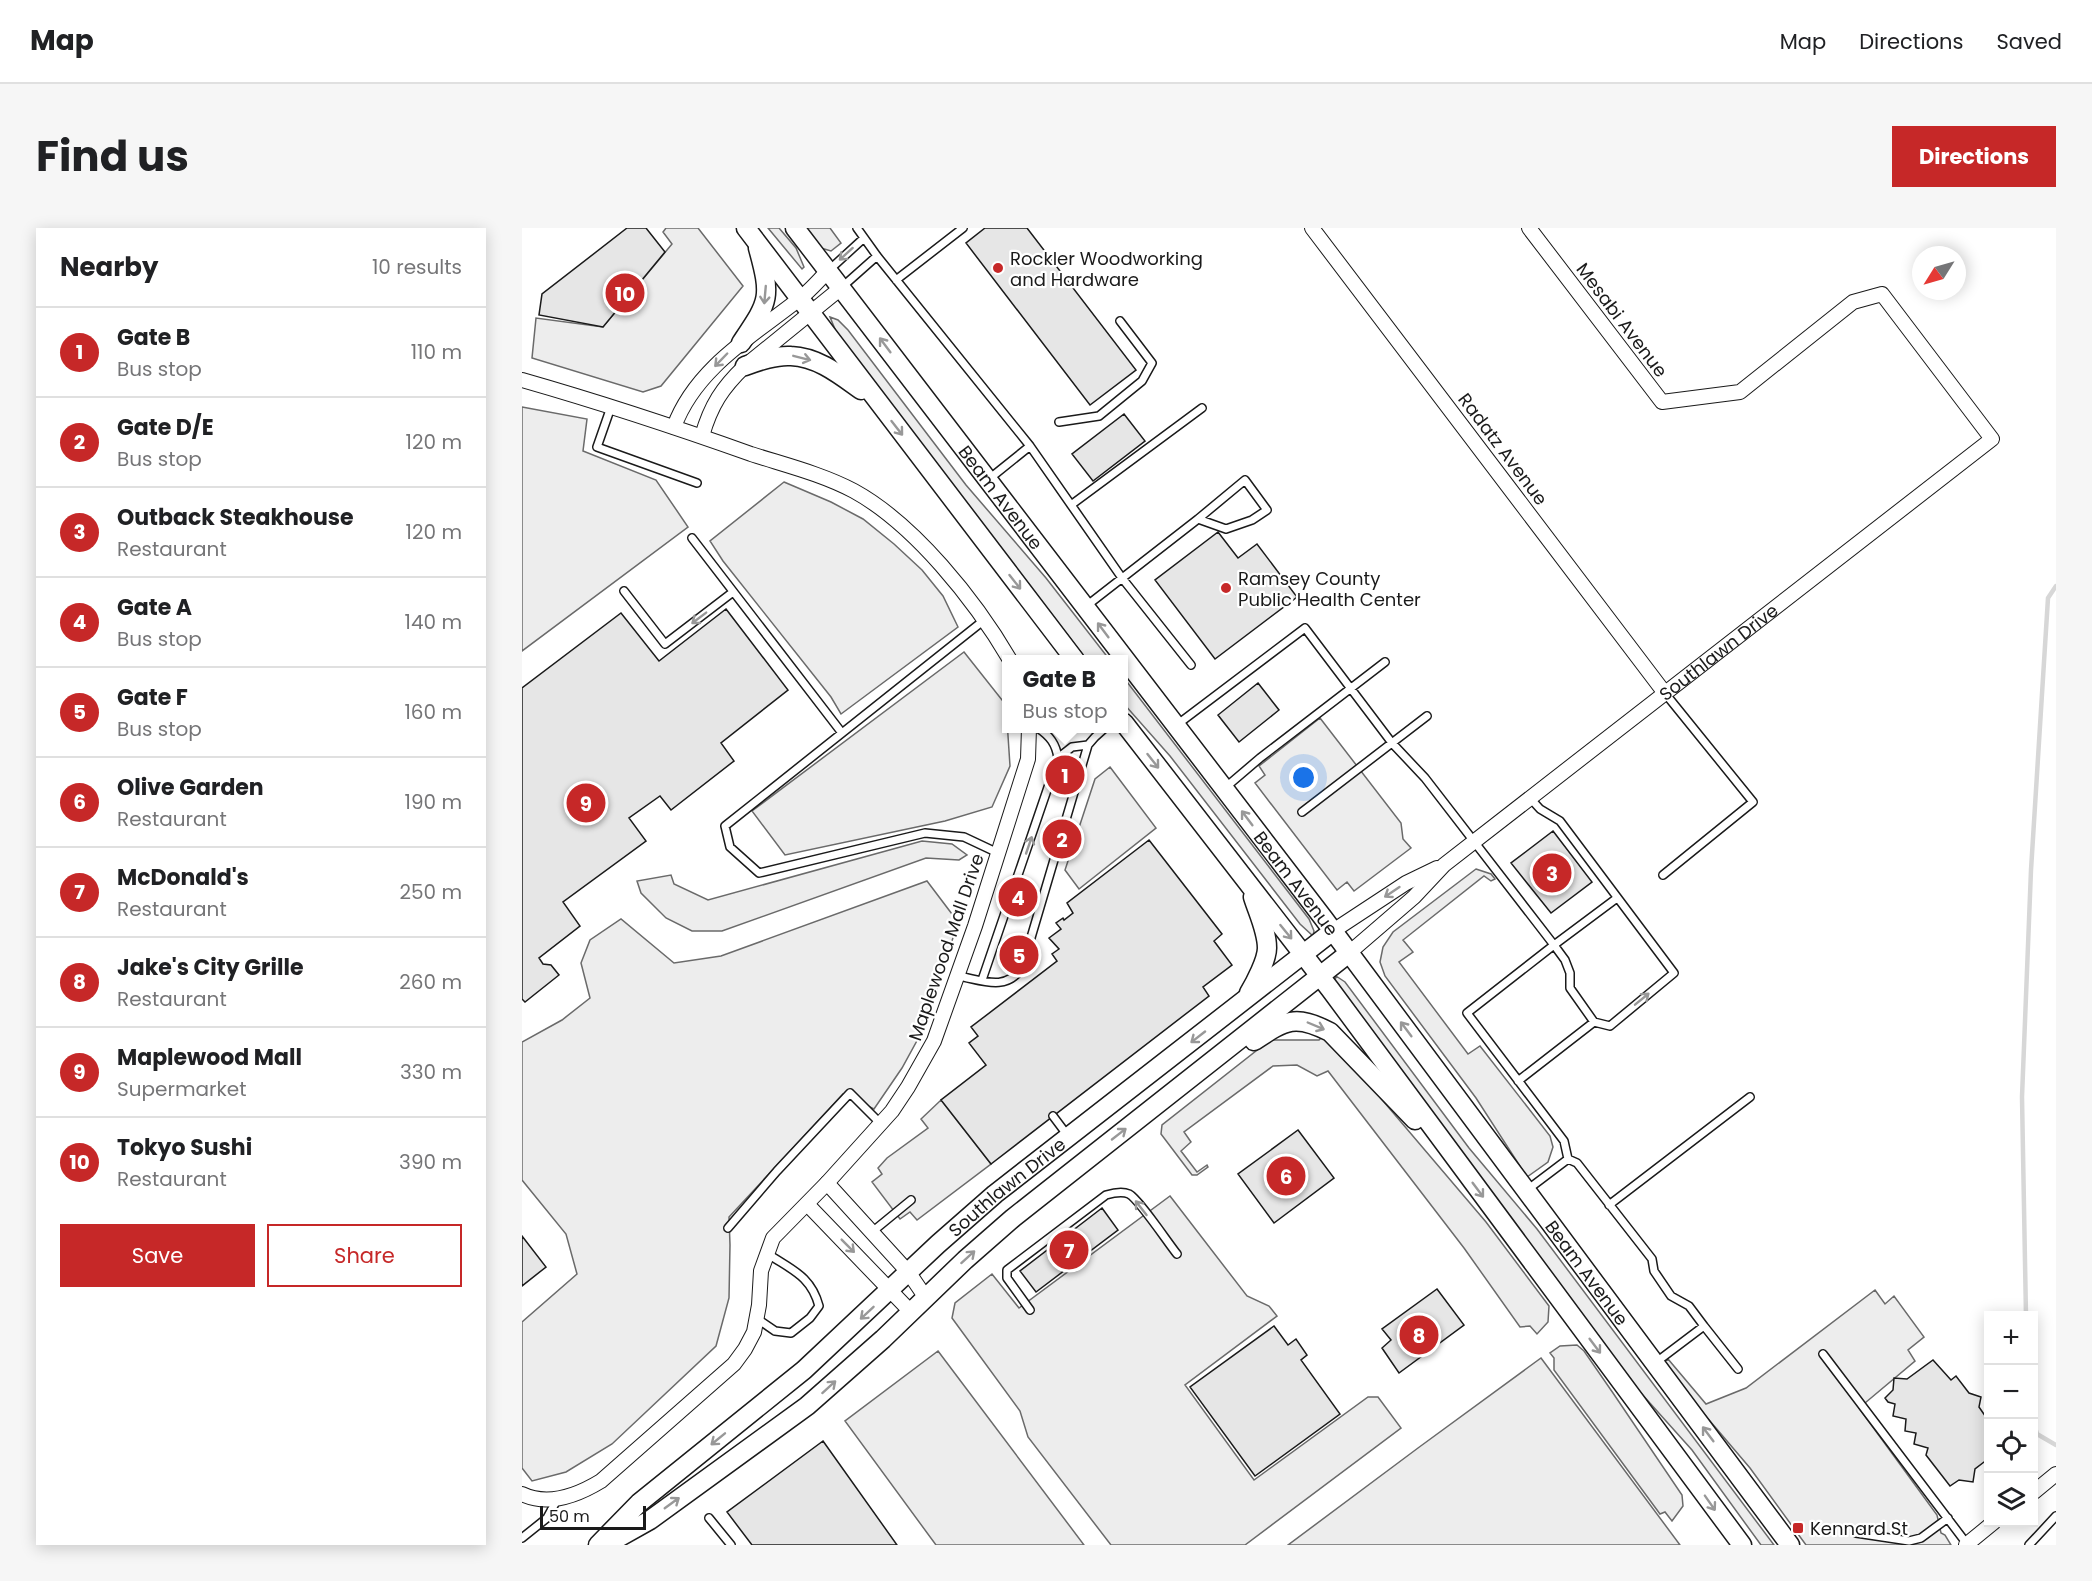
<!DOCTYPE html>
<meta charset="utf-8">
<style>
:root{--surface:#fff;--page:#f6f6f6;--text:#202124;--muted:#757577;--line:#e0e0e0;--accent:#c62828}
body{margin:0;font-family:Poppins,sans-serif;background:var(--page);color:var(--text)}
.controls{position:absolute;right:18px;bottom:18px;display:grid;overflow:hidden;border-radius:0px;box-shadow:0 3px 15px #0003}
.controls button{width:54px;height:54px;display:grid;place-items:center;padding:0;border:0;border-bottom:2px solid var(--line);background:var(--surface);color:var(--text);font:30px sans-serif}
.compass{position:absolute;left:1390px;top:18px;width:54px;height:54px;border-radius:50%;background:var(--surface);box-shadow:0 3px 15px #0003;rotate:233deg}
.scale{position:absolute;left:18px;bottom:15px;width:106px;box-sizing:border-box;padding-left:6px;border:3px solid #1a1a1a;border-top:0;font-size:16px;line-height:21px;white-space:nowrap;color:#1a1a1a;-webkit-text-stroke:4px #fff;paint-order:stroke}
.you{position:absolute;left:782px;top:550px;width:21px;height:21px;margin:-15px;border:4px solid #fff;border-radius:50%;background:#1a73e8;box-shadow:0 0 0 9px #1a73e833}
.badge{display:grid;place-items:center;width:39px;height:39px;border-radius:50%;background:var(--accent);color:#fff;font-size:20px;font-weight:700}
.pin{position:absolute;translate:-50% -50%;border:3px solid #fff;box-shadow:0 2px 6px #0006}
.popup{position:absolute;left:480px;top:427px;width:126px;height:78px;box-sizing:border-box;display:grid;place-content:center;border-radius:0px;background:var(--surface);filter:drop-shadow(0 2px 4px #0005);font-size:20px;white-space:nowrap;color:var(--muted)}
.popup b{font-size:22px;color:var(--text)}
.popup::after{content:'';position:absolute;left:50%;top:100%;margin-left:-12px;border:12px solid transparent;border-top-color:var(--surface)}
.list{margin:0;padding:0;list-style:none}
h2{display:flex;justify-content:space-between;align-items:center;height:78px;margin:0;padding:0 24px;font-size:26px}
h2 small{font-size:20px;font-weight:400;color:var(--muted)}
.list li{display:grid;grid-template-columns:39px 1fr auto;gap:18px;align-items:center;box-sizing:border-box;height:90px;padding:0 24px;border-top:2px solid var(--line)}
.list b{display:block;font-size:22px;white-space:nowrap}
.list p{margin:0;font-size:20px;white-space:nowrap;color:var(--muted)}
.list em{font-size:20px;font-style:normal;color:var(--muted)}
.actions{display:flex;gap:12px;padding:18px 24px}
.actions a{flex:1;padding:14px 0;border:2px solid var(--accent);border-radius:0px;text-align:center;font-size:21px;color:var(--accent)}
.actions .main{background:var(--accent);color:#fff}
.icon{flex:none;width:33px;height:33px;fill:none;stroke:currentColor;stroke-width:2;stroke-linecap:round;stroke-linejoin:round}
.map{position:relative;flex:none;width:1534px;height:1317px;overflow:hidden;border-radius:0px}
header{display:flex;align-items:center;gap:36px;box-sizing:border-box;height:84px;padding:0 30px;background:var(--surface);border-bottom:2px solid var(--line)}
header strong{font-size:28px}
nav{display:flex;gap:33px;margin-inline-start:auto;font-size:21px}
.intro{display:flex;align-items:center;justify-content:space-between;box-sizing:border-box;height:144px;padding:0 36px}
h1{margin:0;font-size:42px}
.button{padding:15px 27px;border-radius:0px;background:var(--accent);color:#fff;font-size:21px;font-weight:700}
main{display:flex;gap:36px;padding:0 36px}
aside{flex:1;background:var(--surface);border-radius:0px;box-shadow:0 3px 15px #0003}
.map>svg:first-child{display:block}
.built{fill:#ededed;stroke:#6a6a6a;stroke-width:1.5}
.lines{fill:none;stroke-linecap:round;stroke-linejoin:round}
.stream{stroke:#d7d7d7;stroke-width:4.5}
.building{fill:#e6e6e6;stroke:#1a1a1a;stroke-width:1.5}
.lane-casing{stroke:#1a1a1a;stroke-width:10}
.street-casing{stroke:#1a1a1a;stroke-width:16}
.secondary-casing{stroke:#1a1a1a;stroke-width:21}
.lane{stroke:#fff;stroke-width:7}
.street{stroke:#fff;stroke-width:14}
.secondary{stroke:#fff;stroke-width:18}
.oneway{stroke:#989898}
.poi-dot{fill:#c62828;stroke:#fff;stroke-width:2}
.labels{text-anchor:middle;dominant-baseline:central;stroke-width:4.5;stroke-linejoin:round;paint-order:stroke}
.poi-label{font-size:18px;fill:#1a1a1a;stroke:#fff;text-anchor:start}
.street-label{font-size:18px;fill:#1a1a1a;stroke:#fff}
</style>
<header>
<strong>Map</strong>
<nav><a>Map</a><a>Directions</a><a>Saved</a></nav>
</header>
<div class="intro"><h1>Find us</h1><a class="button">Directions</a></div>
<main>
<aside>
<h2>Nearby<small>10 results</small></h2>
<ul class="list">
<li><span class="badge">1</span><div><b>Gate B</b><p>Bus stop</p></div><em>110 m</em></li>
<li><span class="badge">2</span><div><b>Gate D/E</b><p>Bus stop</p></div><em>120 m</em></li>
<li><span class="badge">3</span><div><b>Outback Steakhouse</b><p>Restaurant</p></div><em>120 m</em></li>
<li><span class="badge">4</span><div><b>Gate A</b><p>Bus stop</p></div><em>140 m</em></li>
<li><span class="badge">5</span><div><b>Gate F</b><p>Bus stop</p></div><em>160 m</em></li>
<li><span class="badge">6</span><div><b>Olive Garden</b><p>Restaurant</p></div><em>190 m</em></li>
<li><span class="badge">7</span><div><b>McDonald's</b><p>Restaurant</p></div><em>250 m</em></li>
<li><span class="badge">8</span><div><b>Jake's City Grille</b><p>Restaurant</p></div><em>260 m</em></li>
<li><span class="badge">9</span><div><b>Maplewood Mall</b><p>Supermarket</p></div><em>330 m</em></li>
<li><span class="badge">10</span><div><b>Tokyo Sushi</b><p>Restaurant</p></div><em>390 m</em></li>
</ul>
<div class="actions"><a class="main">Save</a><a>Share</a></div>
</aside>
<div class="map">
<svg width="1534" height="1317" viewBox="0 0 1534 1317">
<rect width="100%" height="100%" fill="#fff"/>
<!-- built -->
<path class="built" d="M144,0H176L221,58L139,158L121,164L10,130L14,90L81,99L150,16L141,4Z
M246,0H257L274,20L282,39L280,41Z
M283,0H308L319,15L309,23L299,20Z
M308,89L316,92L326,102L444,257L524,350L587,431H564L315,106Z
M0,179L65,191L61,223L134,252L166,299L0,423Z
M262,254L309,274L341,291L372,316L400,342L421,368L436,399L319,486L309,469L201,333L188,313Z
M442,424L484,477L488,538L470,579L423,593L263,627L230,583Z
M602,450L787,691L792,703L791,708L778,696L648,528L602,476Z
M798,490L879,595L881,611L889,620L832,663L825,654L815,662L733,555L743,547L737,538Z
M588,539L634,600L557,661L543,642L573,551Z
M400,613L430,616L445,627L437,632L404,630L200,703H170L144,690L119,665L115,653L149,647L152,656L186,672Z
M954,641L969,646L973,651L969,653L962,648L881,712L891,724L877,734L946,826L958,818L1028,908L1031,919L1026,934L1005,949L954,870L863,748L858,734L861,719L871,704Z
M405,653L436,694L403,798L380,840L352,881L321,866L207,989L208,1017L207,1070L194,1118L90,1216L44,1244L10,1253L0,1240V1094L55,1046L44,1006L0,952V814L40,792L68,770L59,735L68,712L99,691L152,735L199,728Z
M814,748L823,754L947,920L1015,1001L1252,1317H1239L1170,1222L1092,1135L813,753Z
M801,808L811,814L964,994L1027,1078L1026,1094L1015,1106L1008,1098L998,1099L942,1020L806,843L795,848L775,837L751,838L662,904L669,914L659,923L675,944L685,937L686,939L675,947H670L639,906L640,897L748,812H797Z
M419,872L469,936L395,992L388,984L378,991L350,954L360,946L356,940L365,930L406,900L399,891Z
M648,968L725,1068L747,1078L755,1088L663,1157L732,1252L846,1169H856L879,1200L723,1317H589L506,1209L498,1183L430,1090L433,1075L470,1046L497,1080Z
M1353,1062L1363,1076L1372,1068L1402,1109L1386,1122L1393,1133L1337,1180L1415,1287L1419,1305L1423,1307L1429,1317H1284L1228,1240L1147,1145L1141,1134L1146,1131L1184,1176L1224,1160Z
M1055,1117L1062,1123L1091,1165L1160,1267L1161,1278L1150,1293L1143,1284L1138,1286L1032,1142V1130L1028,1125L1038,1118Z
M416,1123L562,1317H414L323,1193Z
M1019,1130L1158,1317H766L896,1220Z"/>
<g class="lines">
<!-- stream -->
<path class="stream" d="M1504,1088L1500,869L1509,642L1526,370L1534,358
M1512,1196L1515,1206L1534,1217"/>
</g>
<!-- building -->
<path class="building" d="M105,0H124L143,24L81,99L17,87L20,66Z
M463,0H505L614,142L568,177L444,15Z
M602,186L623,213L571,253L550,226Z
M696,304L716,330L735,316L775,369L693,431L633,352Z
M204,381L266,462L199,515L212,533L149,582L138,568L107,590L124,613L41,674L58,698L17,730L21,736L29,737L37,747L3,774L0,771V460L99,385L137,433Z
M736,455L757,482L717,514L696,487Z
M1031,603L1070,654L1029,685L989,635Z
M627,612L700,706L692,713L710,737L681,759L687,768L469,936L419,872L464,837L447,815L456,808L449,799L535,733L530,726L537,721L527,710L539,701L534,695L541,690L542,692L551,685L545,675Z
M776,902L812,950L752,995L716,946Z
M580,980L596,1002L514,1064L498,1043Z
M0,1008L24,1039L0,1058Z
M915,1061L942,1097L877,1145L860,1120L869,1112L860,1101Z
M752,1098L766,1117L774,1111L785,1127L779,1132L818,1186L733,1248L668,1159Z
M1411,1132L1429,1152L1434,1148L1447,1165L1459,1169L1457,1179L1466,1192V1198L1464,1200L1466,1204V1231L1453,1241L1451,1254L1437,1252L1428,1258L1404,1227L1406,1220L1392,1216L1394,1205L1383,1203L1384,1191L1371,1188L1373,1176L1366,1174L1363,1170L1371,1162L1372,1150L1385,1151Z
M301,1213L375,1317H230L205,1284Z"/>
<g class="lines">
<defs>
<path id="lane" d="M335,0L355,28L508,218L467,251
M306,43L342,10
M374,52L441,0
M319,60L355,28
M89,179L75,219L175,255
M537,194L577,188L620,153L630,135L598,93
M508,218L600,350L669,437
M549,277L680,180
M170,310L320,505
M102,363L143,416L211,364
M563,379L676,291L704,301L730,292L745,282L723,252L676,291
M461,393L203,598L208,619L237,645L403,605L442,609L476,625
M656,496L783,400L870,515L903,550L1032,717L945,785L1042,913L1046,931L1005,962
M536,530L550,519L566,517
M704,559L738,530L863,434
M1008,570L1018,581L1038,593L1152,745L1088,798L1072,794L1048,760V745L1043,732L1032,717L1095,670
M780,584L905,488
M1141,647L1231,574L1142,464
M436,748C460,752 483,764 500,740L566,517L573,509L583,500
M460,752L536,530C534,516 528,508 516,500
M996,853L1072,794
M531,888L546,908
M1046,931L1055,935L1130,1031L1132,1043L1149,1068L1167,1078L1182,1098
M1087,977L1228,869
M206,1000L255,943L328,865L359,896
M350,1004L389,972
M508,1082L485,1050V1042L584,967C591,965 600,963 607,966C617,971 646,1015 655,1026
M234,1090L253,1103L269,1105L288,1090L297,1078C289,1048 270,1042 246,1026
M1301,1126L1445,1316
M1133,1135L1182,1098L1216,1141
M187,1290L209,1317
M1334,1305L1387,1313L1399,1310L1426,1290
M0,1310L25,1290L36,1270
M1507,1317L1534,1288"/>
<g id="street">
<path d="M790,0L1142,464"/>
<path d="M0,152C77,174 153,199 229,226C263,237 300,246 332,263C392,296 453,372 488,432"/>
<path d="M152,199C173,141 230,108 276,72C287,64 296,53 306,43"/>
<path d="M180,208C189,177 200,160 223,138L319,60"/>
<path d="M811,703L884,655L915,640"/>
<path id="s1" d="M827,725L892,669L922,637L1470,211L1360,66L1331,74L1218,164L1140,174L1007,0"/>
<path d="M305,955L387,1045L404,1070"/>
<path d="M285,976L389,1084"/>
<path d="M1512,1264L1534,1246"/>
<path d="M0,1266C27,1279 56,1267 79,1253L212,1136L223,1121L232,1104L237,1077L239,1043L251,1010L305,955L370,883L386,859L412,813L453,698L506,531L507,500"/>
<path d="M1444,1317L1472,1294"/>
</g>
<g id="secondary">
<path d="M224,0L553,432"/>
<path id="s2" d="M273,0L802,691L1268,1317"/>
<path d="M219,115C247,73 250,71 236,20"/>
<path d="M223,138C237,133 254,127 269,128C296,129 318,147 339,162"/>
<path d="M602,495L808,761L1220,1317"/>
<path d="M727,765C733,755 745,732 745,720C745,703 736,685 731,669"/>
<path d="M732,813C764,792 773,786 808,804L893,892"/>
<path d="M87,1315L128,1292L285,1178L361,1111L443,1032L491,990L827,725"/>
<path id="s3" d="M76,1317L117,1275L282,1142L416,1016L473,966L811,703"/>
</g>
</defs>
<!-- lane casing -->
<use href="#lane" class="lane-casing"/>
<!-- street casing -->
<use href="#street" class="street-casing"/>
<!-- secondary casing -->
<use href="#secondary" class="secondary-casing"/>
<!-- lane -->
<use href="#lane" class="lane"/>
<!-- street -->
<use href="#street" class="street"/>
<!-- secondary -->
<use href="#secondary" class="secondary"/>
</g>
<!-- one-way arrows -->
<defs><path id="oneway-shaft" d="M-6 0H5M1.5-3L5.5 0L1.5 3" fill="none" stroke-width="1.6" stroke-linecap="round" stroke-linejoin="round" transform="scale(1.5)"/></defs>
<g class="oneway">
<use href="#oneway-shaft" transform="translate(324 26) rotate(138)"/>
<use href="#oneway-shaft" transform="translate(243 67) rotate(95)"/>
<use href="#oneway-shaft" transform="translate(363 117) rotate(-127)"/>
<use href="#oneway-shaft" transform="translate(280 130) rotate(14)"/>
<use href="#oneway-shaft" transform="translate(199 132) rotate(134)"/>
<use href="#oneway-shaft" transform="translate(375 200) rotate(52)"/>
<use href="#oneway-shaft" transform="translate(493 354) rotate(52)"/>
<use href="#oneway-shaft" transform="translate(177 390) rotate(143)"/>
<use href="#oneway-shaft" transform="translate(581 402) rotate(-127)"/>
<use href="#oneway-shaft" transform="translate(631 533) rotate(52)"/>
<use href="#oneway-shaft" transform="translate(725 590) rotate(-127)"/>
<use href="#oneway-shaft" transform="translate(507 617) rotate(-71)"/>
<use href="#oneway-shaft" transform="translate(870 664) rotate(146)"/>
<use href="#oneway-shaft" transform="translate(764 704) rotate(51)"/>
<use href="#oneway-shaft" transform="translate(1120 771) rotate(-39)"/>
<use href="#oneway-shaft" transform="translate(794 798) rotate(23)"/>
<use href="#oneway-shaft" transform="translate(884 801) rotate(-127)"/>
<use href="#oneway-shaft" transform="translate(676 809) rotate(142)"/>
<use href="#oneway-shaft" transform="translate(597 906) rotate(-38)"/>
<use href="#oneway-shaft" transform="translate(956 962) rotate(53)"/>
<use href="#oneway-shaft" transform="translate(619 980) rotate(-128)"/>
<use href="#oneway-shaft" transform="translate(326 1018) rotate(45)"/>
<use href="#oneway-shaft" transform="translate(446 1029) rotate(-42)"/>
<use href="#oneway-shaft" transform="translate(345 1085) rotate(137)"/>
<use href="#oneway-shaft" transform="translate(1073 1118) rotate(53)"/>
<use href="#oneway-shaft" transform="translate(307 1159) rotate(-42)"/>
<use href="#oneway-shaft" transform="translate(1186 1206) rotate(-127)"/>
<use href="#oneway-shaft" transform="translate(196 1211) rotate(141)"/>
<use href="#oneway-shaft" transform="translate(150 1275) rotate(-36)"/>
<use href="#oneway-shaft" transform="translate(1188 1275) rotate(55)"/>
</g>
<!-- markers -->
<g class="poi-dot">
<circle cx="476" cy="40" r="6"/>
<circle cx="704" cy="360" r="6"/>
<rect x="1270" y="1294" width="12" height="12" rx="3"/>
</g>
<g class="labels">
<!-- poi labels -->
<g class="poi-label">
<text x="488" y="30">Rockler Woodworking<tspan x="488" dy="21">and Hardware</tspan></text>
<text x="716" y="350">Ramsey County<tspan x="716" dy="21">Public Health Center</tspan></text>
<text x="1288" y="1300">Kennard St</text>
</g>
<!-- street labels -->
<g class="street-label">
<text transform="translate(1100 92) rotate(53)">Mesabi Avenue</text>
<text transform="translate(981 221) rotate(53)">Radatz Avenue</text>
<text stroke="none"><textPath href="#s2" startOffset="339">Beam Avenue</textPath></text>
<text stroke="none"><textPath href="#s1" startOffset="477">Southlawn Drive</textPath></text>
<text stroke="none"><textPath href="#s2" startOffset="825">Beam Avenue</textPath></text>
<text transform="translate(424 719) rotate(-71)">Maplewood Mall Drive</text>
<text stroke="none"><textPath href="#s3" startOffset="544">Southlawn Drive</textPath></text>
<text stroke="none"><textPath href="#s2" startOffset="1311">Beam Avenue</textPath></text>
</g>
</g>
</svg>
<div class="controls">
<button>+</button>
<button>−</button>
<button><svg class="icon" aria-label="locate" viewBox="0 0 24 24"><circle cx="12" cy="12" r="6"/><path d="M12 2v4M12 18v4M2 12h4M18 12h4"/></svg></button>
<button><svg class="icon" aria-label="layers" viewBox="0 0 24 24"><path d="M12 4l9 5-9 5-9-5zM3 14l9 5 9-5"/></svg></button>
</div>
<svg class="compass" viewBox="-18 -18 36 36"><path d="M0-13l5 13h-10z" fill="#e53935"/><path d="M0 13l5-13h-10z" fill="#757577"/></svg>
<div class="scale">50 m</div>
<div class="you"></div>
<div class="pin badge" style="left:543px;top:547px">1</div>
<div class="popup"><b>Gate B</b>Bus stop</div>
<div class="pin badge" style="left:540px;top:611px">2</div>
<div class="pin badge" style="left:1030px;top:645px">3</div>
<div class="pin badge" style="left:496px;top:669px">4</div>
<div class="pin badge" style="left:497px;top:727px">5</div>
<div class="pin badge" style="left:764px;top:948px">6</div>
<div class="pin badge" style="left:547px;top:1022px">7</div>
<div class="pin badge" style="left:897px;top:1107px">8</div>
<div class="pin badge" style="left:64px;top:575px">9</div>
<div class="pin badge" style="left:103px;top:65px">10</div>
</div>
</main>
